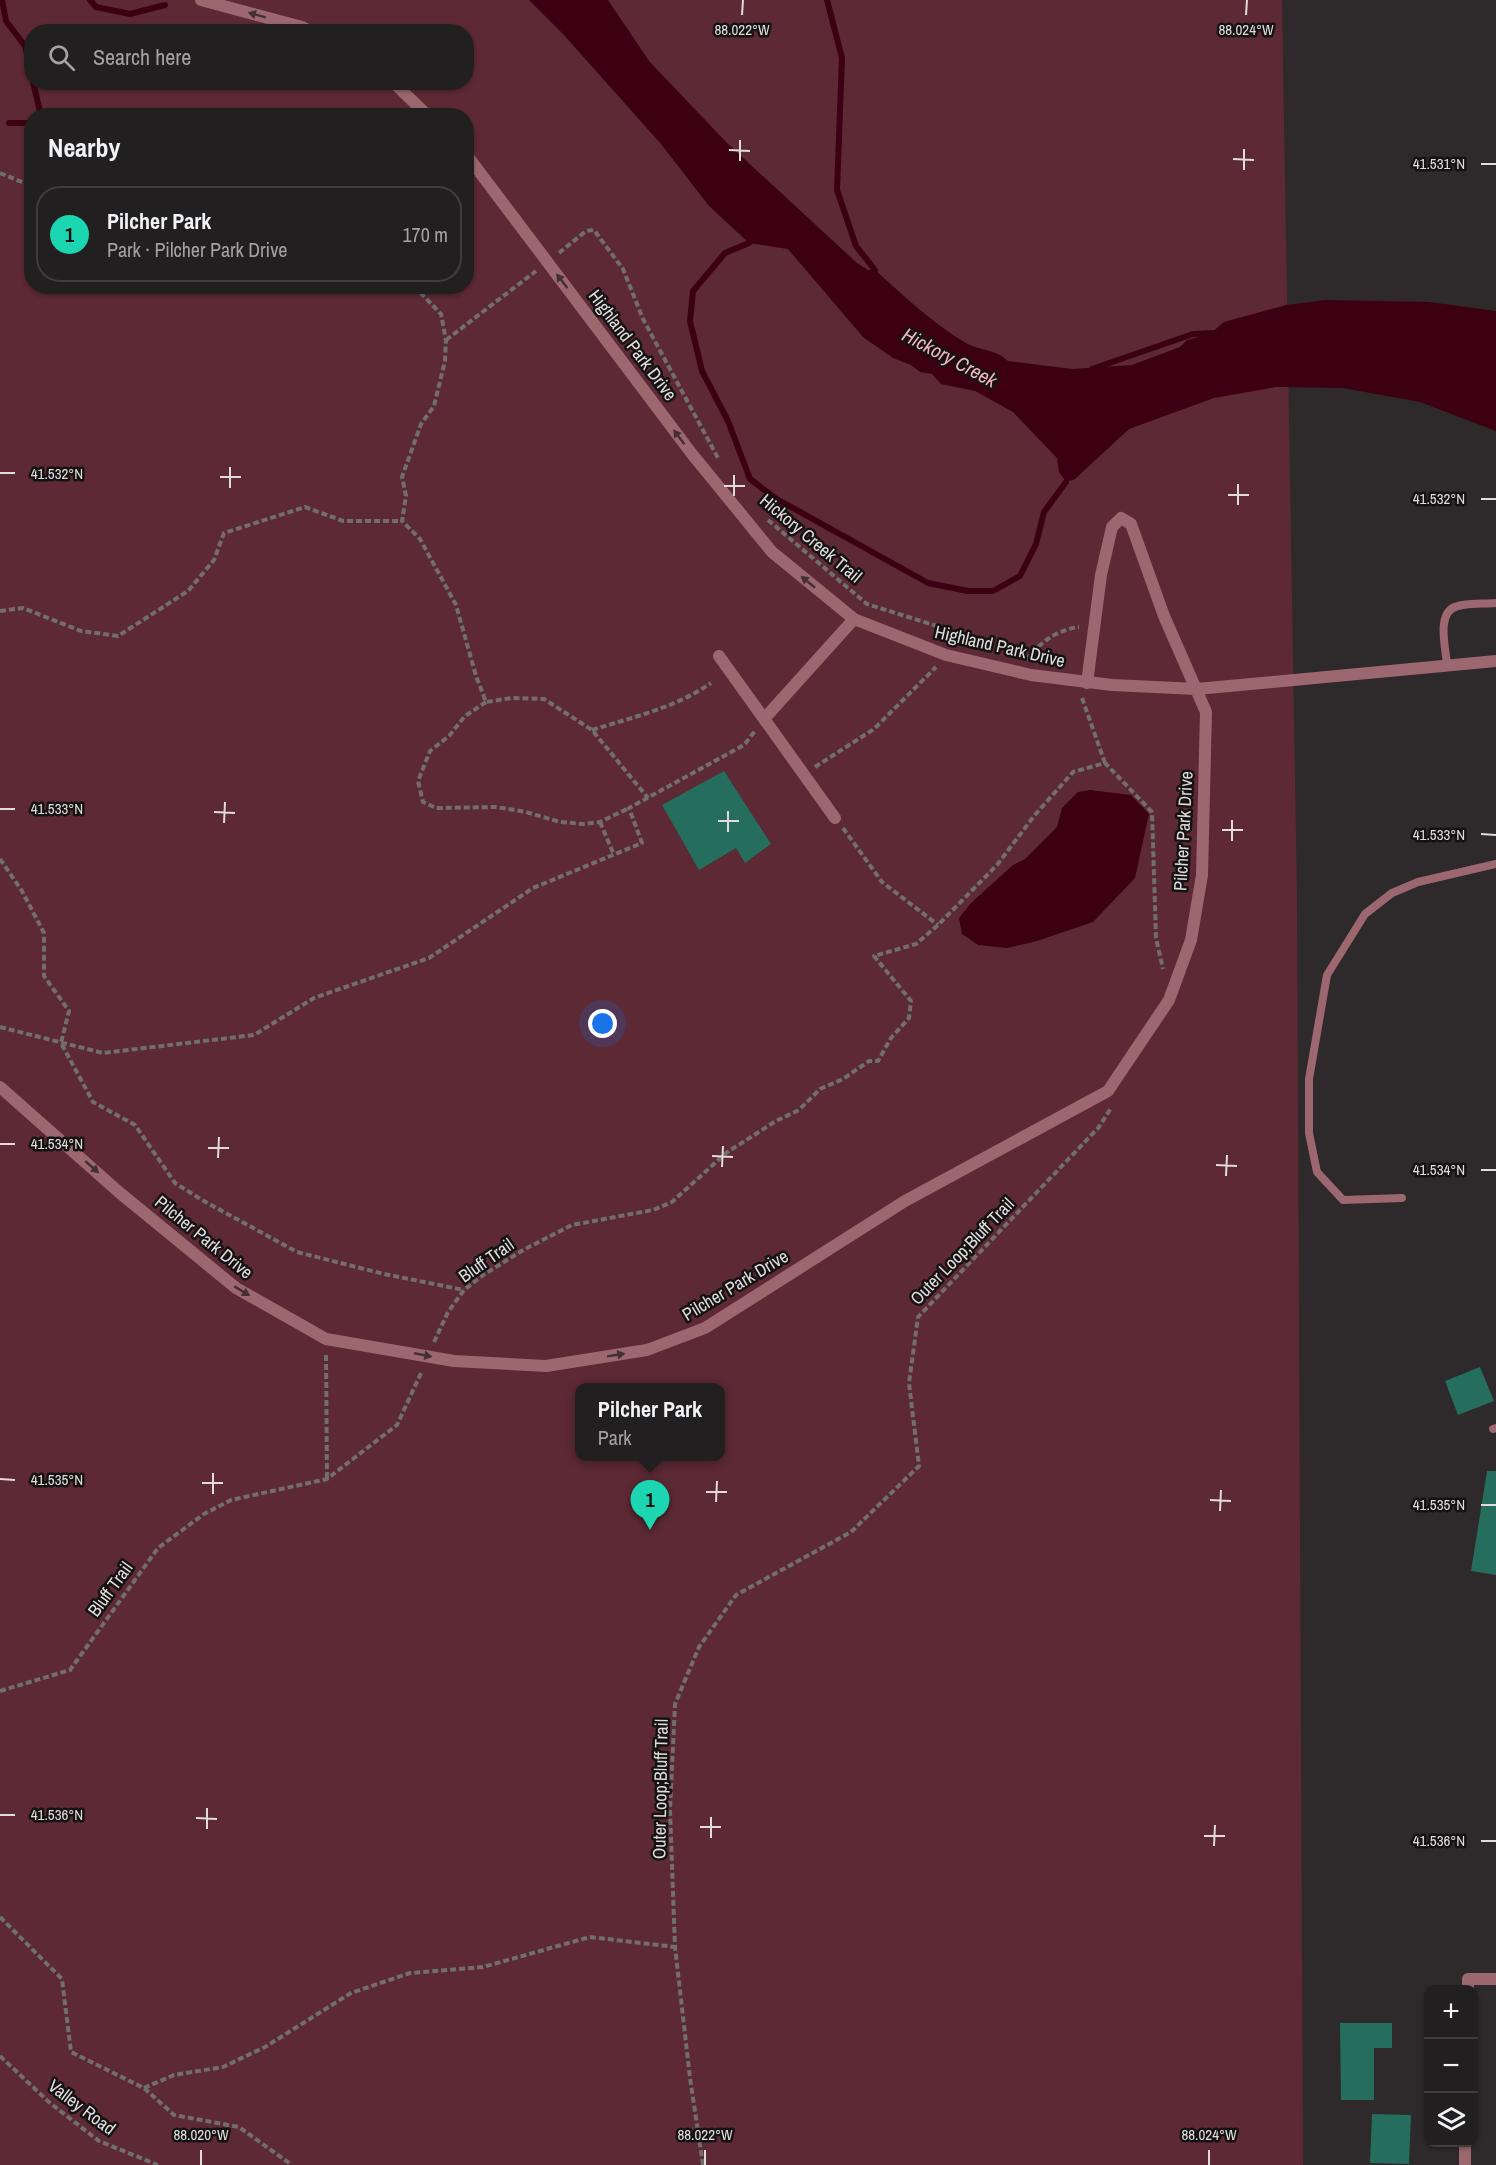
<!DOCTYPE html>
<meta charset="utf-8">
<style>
:root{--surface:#221f20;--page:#2a2729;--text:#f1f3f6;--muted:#a2a2a5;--line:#3f3d3e;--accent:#1cd5b1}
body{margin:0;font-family:"Archivo Narrow",sans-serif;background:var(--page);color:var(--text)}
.controls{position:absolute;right:18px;bottom:18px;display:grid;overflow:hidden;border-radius:12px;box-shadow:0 2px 4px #0004}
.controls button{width:54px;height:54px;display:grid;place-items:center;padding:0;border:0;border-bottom:2px solid var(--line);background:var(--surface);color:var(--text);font:30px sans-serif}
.you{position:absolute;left:603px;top:1024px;width:21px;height:21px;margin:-15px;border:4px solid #fff;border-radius:50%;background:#1a73e8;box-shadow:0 0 0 9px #1a73e833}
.badge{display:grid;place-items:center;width:39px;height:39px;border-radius:50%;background:var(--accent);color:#111;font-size:20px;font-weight:700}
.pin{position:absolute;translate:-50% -50px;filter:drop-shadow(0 2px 3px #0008)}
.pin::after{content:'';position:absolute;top:32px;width:21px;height:18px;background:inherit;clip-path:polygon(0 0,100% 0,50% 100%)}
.popup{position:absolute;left:575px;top:1383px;width:150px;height:78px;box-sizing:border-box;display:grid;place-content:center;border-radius:12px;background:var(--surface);filter:drop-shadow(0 2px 4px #0005);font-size:20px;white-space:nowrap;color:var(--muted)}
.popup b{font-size:22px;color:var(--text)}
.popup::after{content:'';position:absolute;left:50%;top:100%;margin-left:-12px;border:12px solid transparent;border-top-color:var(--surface)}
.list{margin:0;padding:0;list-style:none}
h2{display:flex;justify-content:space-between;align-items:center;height:78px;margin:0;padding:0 24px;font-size:26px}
h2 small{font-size:20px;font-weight:400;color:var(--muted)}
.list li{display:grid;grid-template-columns:39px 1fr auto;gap:18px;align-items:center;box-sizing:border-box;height:96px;margin:0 12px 12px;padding:0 12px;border:2px solid var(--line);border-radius:24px}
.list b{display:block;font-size:22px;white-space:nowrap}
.list p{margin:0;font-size:20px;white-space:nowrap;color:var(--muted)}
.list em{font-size:20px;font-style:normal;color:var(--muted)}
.icon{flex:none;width:33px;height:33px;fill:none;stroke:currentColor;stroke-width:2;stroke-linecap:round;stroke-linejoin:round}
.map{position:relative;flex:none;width:1496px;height:2165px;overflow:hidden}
.search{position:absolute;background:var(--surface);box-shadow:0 2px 4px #0004;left:24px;top:24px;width:450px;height:66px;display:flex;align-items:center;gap:15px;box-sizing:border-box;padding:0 21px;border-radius:24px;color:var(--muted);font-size:22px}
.panel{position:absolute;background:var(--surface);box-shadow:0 2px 4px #0004;left:24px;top:108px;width:450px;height:186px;border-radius:24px}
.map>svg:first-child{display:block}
.green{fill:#5c2934;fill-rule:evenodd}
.water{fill:#3c0012}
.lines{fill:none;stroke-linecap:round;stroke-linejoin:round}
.stream{stroke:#3c0012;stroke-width:6}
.building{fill:#256d5c}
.path{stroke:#726d6e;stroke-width:4;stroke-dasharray:6 3;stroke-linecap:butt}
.service{stroke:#9c676f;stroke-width:8}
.minor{stroke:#9c676f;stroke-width:12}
.oneway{fill:#443033}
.ticks{fill:none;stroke:#e0dcdd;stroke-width:2}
.labels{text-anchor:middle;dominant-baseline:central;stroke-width:5;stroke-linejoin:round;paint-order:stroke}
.street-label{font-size:18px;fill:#e0dcdd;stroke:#151213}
.water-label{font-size:20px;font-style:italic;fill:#f4b4bd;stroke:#151213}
.ticks-label{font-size:15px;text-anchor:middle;fill:#e0dcdd;stroke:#151213;stroke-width:5;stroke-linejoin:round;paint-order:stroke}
</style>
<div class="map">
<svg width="1496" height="2165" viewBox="0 0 1496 2165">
<rect width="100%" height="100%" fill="#2e292a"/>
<!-- green -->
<path class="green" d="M0,0H1282L1297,895L1303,2165H0ZM32,32H466V82H32ZM32,116H466V286H32ZM580,1388H720V1456H580Z"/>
<!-- water -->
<path class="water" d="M529,0H608L649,61L728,144L857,263L868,270H875C904,296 932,323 966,343C980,351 996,349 1008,361L1072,369L1132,365L1180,347L1187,340L1210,334L1224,322L1286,305L1326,300L1429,302L1496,311V431L1420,402L1343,388L1276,387L1214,398L1129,429L1075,479L1066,482L1059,472L1057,458L1013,412L975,391L941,384L932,374L920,372L911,365L893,358L863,337L788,249L749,243L709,206L661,144L563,34Z
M1090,790L1131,795L1149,814L1135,878L1093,922L1037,941L1007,948L978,945L962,934L959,918L971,903L1013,865L1025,859L1057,827L1062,808L1078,792Z"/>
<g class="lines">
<!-- stream -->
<path class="stream" d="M2,0L6,21L25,46L32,75
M90,0L96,7L130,14L165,5
M827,0L842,58L837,190L856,246L875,270
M33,82L41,116
M9,123H32
M749,243L725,253L693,291L690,321L702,371L728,421L750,479L775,498L928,583L968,591H993L1020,576L1036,544L1044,512L1066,482
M1092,369L1193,334L1217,333"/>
</g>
<!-- building -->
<path class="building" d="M724,771L771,844L745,863L736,848L699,870L662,805Z
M1480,1367L1494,1401L1458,1415L1445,1381Z
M1487,1471H1496V1575L1471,1571Z
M1340,2023H1392V2048H1374V2100H1341Z
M1372,2114L1411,2115L1409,2164L1370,2163Z"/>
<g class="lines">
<!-- path -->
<path class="path" d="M0,173L32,186
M559,253L586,231L594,230L623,269L643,319L718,458
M414,286L441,314L446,340L445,361L434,406L421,424L402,477L406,496L402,521L420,539L456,605L476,676L486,702L512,698L544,699L592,730L648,798
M446,340L536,271
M768,520L867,604L940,627L971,643
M0,611L23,608L81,631L118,636L188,591L214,560L224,533L305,507L343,521H402
M1026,660C1041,642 1056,630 1079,627
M1082,698L1105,763
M486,702L465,716L449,736L430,751L418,781L423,802L436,808L496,807L526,812L560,822L583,824L600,822L629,808
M592,730C633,717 675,708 711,683
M815,767L874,729L936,667
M600,822L614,855
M843,828L882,882L938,925
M0,859L22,891L44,933V976L69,1011L61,1043L93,1102L135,1125L175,1183L202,1200L297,1252L384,1274L464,1290
M0,1027L103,1053L254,1035L314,998L429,958L533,888L642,843L629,808L744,745L755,731
M434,1342L448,1312L464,1290L483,1275L525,1249L572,1225L653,1210L672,1202L726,1153L776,1121L799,1110L820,1089L843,1079L869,1061H878L891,1038L909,1018L911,1001L874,956L916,944L938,925L997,865L1034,816L1073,772L1105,763L1152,812L1156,938L1163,969
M326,1355L327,1479
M0,1691L70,1670L158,1548L204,1514L231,1500L327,1479L397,1425L422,1371
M0,1917L62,1979L71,2052L144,2088L174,2115L239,2127L292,2165
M0,2056L50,2103L99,2141L158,2165
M144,2088L174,2075L223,2067L265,2047L351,1993L410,1973L483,1967L590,1937L675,1947
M703,2165L690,2078L675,1947L670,1810L675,1704L699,1647L736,1595L851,1532L919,1466L909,1383L918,1317L1099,1127L1111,1108"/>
<!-- service -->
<path class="service" d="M1447,665C1446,648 1435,611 1458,606C1470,603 1484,604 1496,603
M1402,1198L1343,1200L1317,1172L1309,1133V1079L1327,975L1365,914L1392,893L1418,882L1496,864
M1493,1429L1496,1428"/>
<!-- minor -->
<path class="minor" d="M201,0L302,27L311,32
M393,82L428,116
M466,154L692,454L772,552L854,619L946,655L1031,675L1112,685L1197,689L1496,661
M719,656L835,818
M764,719L854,619
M0,1087L120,1193L236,1288L326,1339L454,1361L546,1366L647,1350L705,1328L905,1201L1108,1091L1169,1000L1191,940L1202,875L1206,712L1164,616L1131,524L1121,518L1112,527L1101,575L1087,683
M1468,1990V1979H1496
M1465,2142V2165"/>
</g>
<!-- one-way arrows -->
<defs><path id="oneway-solid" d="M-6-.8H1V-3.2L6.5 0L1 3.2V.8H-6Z" transform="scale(1.5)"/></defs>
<g class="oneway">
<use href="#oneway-solid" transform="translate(257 15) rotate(-165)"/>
<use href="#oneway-solid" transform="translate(562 281) rotate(-127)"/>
<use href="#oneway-solid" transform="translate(679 437) rotate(-127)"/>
<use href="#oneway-solid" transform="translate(808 582) rotate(-141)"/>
<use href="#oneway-solid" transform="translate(92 1167) rotate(41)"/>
<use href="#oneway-solid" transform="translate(242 1291) rotate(31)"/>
<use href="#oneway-solid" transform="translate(423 1355) rotate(11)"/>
<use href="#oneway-solid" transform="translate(616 1355) rotate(-9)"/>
</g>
<!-- ticks -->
<path class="ticks" d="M742,15L743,0M1246,15L1247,0M729,150L750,151M1233,159L1254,160M740,161V140M1481,164H1496M1244,170V149M0,473H15M220,477H241M724,486H745M230,488V467M1228,495H1249M734,496V475M1481,499H1496M1238,505V484M0,809H15M214,812L235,813M718,821H739M224,823L225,802M1222,830H1243M728,832V811M1481,834L1496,835M1232,841V820M0,1144H15M208,1148H229M712,1156L733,1157M218,1158L219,1137M1216,1165L1237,1166M722,1167L723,1146M1481,1170H1496M1226,1176L1227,1155M0,1479L15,1480M202,1483H223M706,1492H727M213,1494V1473M1210,1500L1231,1501M716,1502L717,1481M1481,1505H1496M1220,1511L1221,1490M0,1815H15M196,1818L217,1819M700,1827H721M207,1829V1808M1204,1836H1225M711,1838V1817M1481,1841H1496M1214,1846L1215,1825M201,2165V2150M705,2165V2150M1209,2165V2150"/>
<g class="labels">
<!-- street labels -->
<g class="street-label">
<text transform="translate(633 345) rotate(53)">Highland Park Drive</text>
<text transform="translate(811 538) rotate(40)">Hickory Creek Trail</text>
<text transform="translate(1000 646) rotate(13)">Highland Park Drive</text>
<text transform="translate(1183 831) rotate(-87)">Pilcher Park Drive</text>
<text transform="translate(204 1237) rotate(39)">Pilcher Park Drive</text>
<text transform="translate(962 1251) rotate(-46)">Outer Loop;Bluff Trail</text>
<text transform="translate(486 1260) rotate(-35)">Bluff Trail</text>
<text transform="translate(735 1285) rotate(-31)">Pilcher Park Drive</text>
<text transform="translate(110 1589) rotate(-54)">Bluff Trail</text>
<text transform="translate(660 1789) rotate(-89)">Outer Loop;Bluff Trail</text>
<text transform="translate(82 2107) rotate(37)">Valley Road</text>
</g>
<!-- water labels -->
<g class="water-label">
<text transform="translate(950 357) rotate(28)">Hickory Creek</text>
</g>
</g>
<g class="ticks-label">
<text x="742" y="35">88.022°W</text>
<text x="1246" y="35">88.024°W</text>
<text x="1439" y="169">41.531°N</text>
<text x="57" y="479">41.532°N</text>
<text x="1439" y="504">41.532°N</text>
<text x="57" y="814">41.533°N</text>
<text x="1439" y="840">41.533°N</text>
<text x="57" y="1149">41.534°N</text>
<text x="1439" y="1175">41.534°N</text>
<text x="57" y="1485">41.535°N</text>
<text x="1439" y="1510">41.535°N</text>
<text x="57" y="1820">41.536°N</text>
<text x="1439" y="1846">41.536°N</text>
<text x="201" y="2140">88.020°W</text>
<text x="705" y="2140">88.022°W</text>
<text x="1209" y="2140">88.024°W</text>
</g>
</svg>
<div class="controls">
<button>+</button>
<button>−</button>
<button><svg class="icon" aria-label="layers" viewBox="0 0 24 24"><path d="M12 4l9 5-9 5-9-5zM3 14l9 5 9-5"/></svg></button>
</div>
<div class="you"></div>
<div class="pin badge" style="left:650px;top:1530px">1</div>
<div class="popup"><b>Pilcher Park</b>Park</div>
<div class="search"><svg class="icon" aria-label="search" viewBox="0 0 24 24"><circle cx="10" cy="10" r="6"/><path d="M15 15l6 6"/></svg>Search here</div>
<section class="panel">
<h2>Nearby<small></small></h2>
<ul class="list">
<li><span class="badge">1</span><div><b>Pilcher Park</b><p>Park · Pilcher Park Drive</p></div><em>170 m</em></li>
</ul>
</section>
</div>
